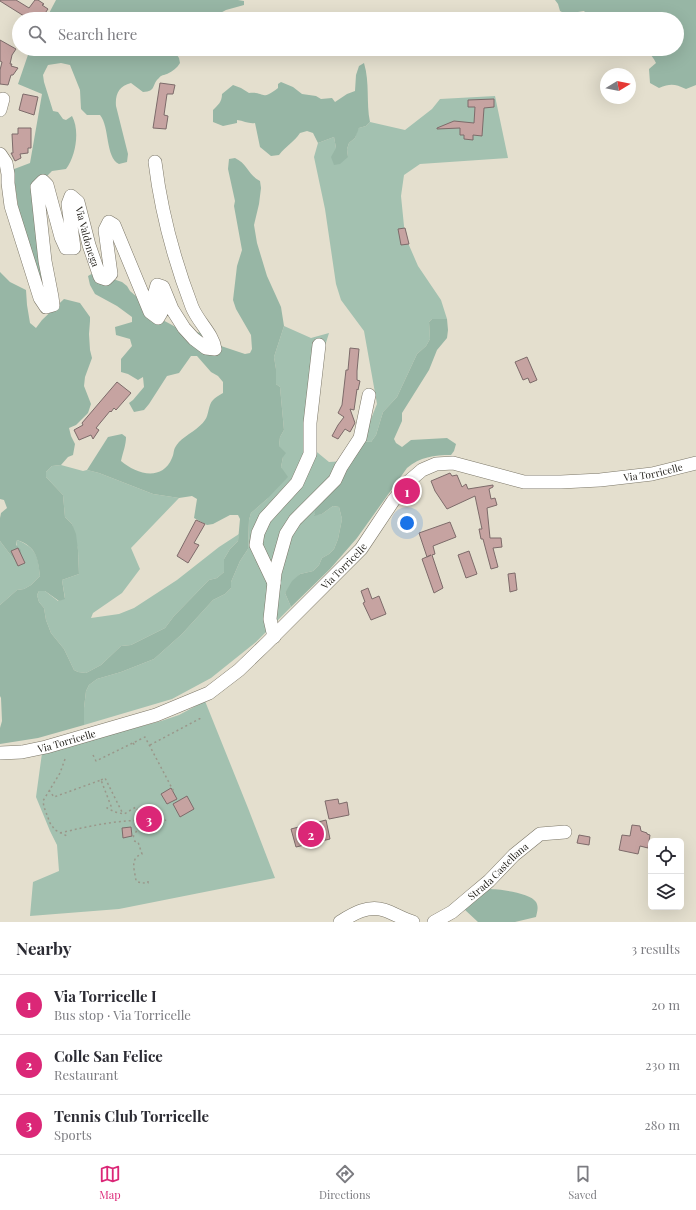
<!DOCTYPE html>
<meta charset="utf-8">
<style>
:root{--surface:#fff;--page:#f7f7f7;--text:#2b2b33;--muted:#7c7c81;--line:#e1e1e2;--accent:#db2777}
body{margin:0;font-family:"Playfair Display",serif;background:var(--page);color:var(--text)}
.controls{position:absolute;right:12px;bottom:12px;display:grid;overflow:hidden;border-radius:6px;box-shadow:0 4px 16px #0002}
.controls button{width:36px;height:36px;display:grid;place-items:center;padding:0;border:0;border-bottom:1px solid var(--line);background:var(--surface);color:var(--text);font:20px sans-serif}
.compass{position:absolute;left:600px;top:68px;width:36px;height:36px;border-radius:50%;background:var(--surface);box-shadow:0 4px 16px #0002;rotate:80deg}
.you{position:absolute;left:407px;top:523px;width:14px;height:14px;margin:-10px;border:3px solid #fff;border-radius:50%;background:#1a73e8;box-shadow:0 0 0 6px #1a73e833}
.badge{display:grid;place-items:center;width:26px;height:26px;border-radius:50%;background:var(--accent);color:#fff;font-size:13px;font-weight:700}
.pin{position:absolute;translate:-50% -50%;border:2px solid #fff;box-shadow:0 1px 4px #0006}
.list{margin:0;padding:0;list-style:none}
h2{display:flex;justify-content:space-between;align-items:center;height:52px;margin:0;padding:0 16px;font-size:17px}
h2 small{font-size:13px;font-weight:400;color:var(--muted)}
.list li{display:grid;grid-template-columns:26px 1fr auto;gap:12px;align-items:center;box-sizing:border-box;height:60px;padding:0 16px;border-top:1px solid var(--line)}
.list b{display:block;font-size:15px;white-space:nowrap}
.list p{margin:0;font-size:13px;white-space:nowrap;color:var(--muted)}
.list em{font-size:13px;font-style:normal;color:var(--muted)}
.icon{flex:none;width:22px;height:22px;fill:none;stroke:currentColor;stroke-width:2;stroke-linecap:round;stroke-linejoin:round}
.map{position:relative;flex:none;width:696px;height:922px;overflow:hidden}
.search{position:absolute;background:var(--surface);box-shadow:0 4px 16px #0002;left:12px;right:12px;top:12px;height:44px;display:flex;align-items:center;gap:10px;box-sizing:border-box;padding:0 14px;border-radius:22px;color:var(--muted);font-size:15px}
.sheet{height:232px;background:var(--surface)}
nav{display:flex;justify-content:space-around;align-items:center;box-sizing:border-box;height:56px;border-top:1px solid var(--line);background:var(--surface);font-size:11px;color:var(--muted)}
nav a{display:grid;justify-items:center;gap:2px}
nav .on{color:var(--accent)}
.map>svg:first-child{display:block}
.green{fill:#a3c1b0}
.forest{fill:#97b6a5}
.building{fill:#c6a3a1;stroke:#7d6b6a}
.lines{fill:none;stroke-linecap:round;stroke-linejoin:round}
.minor-casing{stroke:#7c7768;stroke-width:14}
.path{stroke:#9a978a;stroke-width:1.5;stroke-dasharray:2 3;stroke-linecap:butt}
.minor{stroke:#fff;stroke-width:13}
.labels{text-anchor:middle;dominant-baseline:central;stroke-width:3;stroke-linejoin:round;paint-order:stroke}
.street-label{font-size:10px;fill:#27251f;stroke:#fff}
</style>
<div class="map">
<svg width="696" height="922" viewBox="0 0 696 922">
<rect width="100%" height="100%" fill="#e4dfce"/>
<!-- green -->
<path class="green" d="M495,96L508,158L420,164L404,175L401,196L405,236L418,266L441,300L447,319H432L429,322L430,339L426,346L417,354L397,397L383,412L376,435L371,442L362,441L377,404L364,331L341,300L336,284L325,209L314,157L318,143L334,137L336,148L348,157L347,149L349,143L355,138L357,131L359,128L366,126L370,122L405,130L432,109L440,99Z
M284,326L311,338L329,333L315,378L312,448L329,462L346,461L314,515L322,514L333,506L339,507L342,519L338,539L334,549L329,554L322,558L319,565L313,571L300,574L285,593L291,607L256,642L211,678L172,699L84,725V708L86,691L89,685L97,679L121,672L154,659L182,634L213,600L225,594L231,588V582L240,561L248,549L249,520L251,513L267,499L283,472L281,467L283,457L279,446L280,437L284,430L280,387L276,384V369L274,357Z
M61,465L83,471L87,470L99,473L153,494L179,498L131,548L140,569L122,593L93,613L91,618L119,614L134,608L177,580L219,547L239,534L238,541L230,549L224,559V572L217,578L209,580L174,616L165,628L131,645L121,646L101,665L86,673L78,672L74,670L64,649L51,633L46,620L44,608L39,602L37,595L39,591H45L58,601L65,598L62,580L79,574L78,550L72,524L65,517L63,495L46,477V472L52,466Z
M17,540C37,548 38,557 40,576L31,585L24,589L17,590L0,605V541L15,561Z
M205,701L248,808L275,878L119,909L30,916L33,882L59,871L57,845L50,831L36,797L42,753L161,721L179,715Z"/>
<!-- forest -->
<path class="forest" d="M56,0H238L244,1V5L226,10L209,19H46Z
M555,0H696V85L686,89C675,84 671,83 659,88L650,83L649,69L656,63C651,52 646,52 635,49H677V19H591L584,11L566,14L560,11L558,4Z
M30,49H172L171,54L175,52L179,58L180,63C177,68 173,71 167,74C164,75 161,75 159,78C151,85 157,91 143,92L131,83C119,86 115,94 116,106L128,154L127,162L119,164C105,157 110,127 100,115H87L81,109L80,90L70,65L61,63L48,65L43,75L44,82L53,111L58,112L63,119L66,120L72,116C80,130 76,156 66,169L52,171L40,183L47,278L41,283L21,226L14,178L9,171L30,163L42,94L18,84Z
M364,63C370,83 366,103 370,122L366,126L359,128L355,138L349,143L347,149L348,157L340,164L334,165L331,157L336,148L334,137L318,143L313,133L307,131L300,133C294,142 286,146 279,155L271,156L260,147L255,123C249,124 244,121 237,120V123L223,126L213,122V110C218,105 222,102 222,94L233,85L241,88L249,93C265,91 260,102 278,88V84L281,82L293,87L302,94L316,96L321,99L332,98L335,102L347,94L355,91L356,75L359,66Z
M235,158C248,164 248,175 260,181L261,188L259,204L254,225L257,243L267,276L281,307L284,326L274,357L276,369V384L280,387L284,430L280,437L279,446L286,453L283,457L281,467L288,477L267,499L251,513L249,520L248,549L240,561L231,582V588L225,594L213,600L182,634L154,659L121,672L97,679L89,685L86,691L84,708V725L38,738L0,744V728L2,721L1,698L0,696V605L17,590L24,589L31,585L40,576C38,558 36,546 17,540L16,545L21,550L20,561H15L0,541V518L1,513L7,508L4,500L0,499V272L10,282L26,290L27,305L30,323L36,328L42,320L64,299L80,303L90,317V321L89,334L90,350L92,358L85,377L84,386L91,404L88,413L76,425L69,428L71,436L75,444L73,455L68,457L61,465L52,466L46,472V477L63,495L65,517L72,524L76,534L78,550L79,574L62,580L65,599L59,601L45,591H39L37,595L39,602L44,608L46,620L51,633L64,649L74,670L78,672L86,673L101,665L121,646L131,645L165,628L174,616L209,580L217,578L224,572V559L230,549L238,541L240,519L238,515H230L213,524L207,525L194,518L197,499L192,496L179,498L153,494L99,473L87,470L108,437L122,434L126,437C126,445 123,452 121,461C136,474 162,482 172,458C175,451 172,450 179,442C186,435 200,428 205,420C209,415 208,405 213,400C215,398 219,395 223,393V382L218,376L211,372L197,356H191L179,373L167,376L149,404L144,410L134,412L129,403L133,400L144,387L143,377L138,380L128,374L121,372V359L132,346L130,339L116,335L115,327L132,322V317L117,306L95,294L90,285L88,276L97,271L113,279L122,282L127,286L130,291L151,309L159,318L185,332L209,333L217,339L221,346L245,354L250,353L252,349L251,335L236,309L233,300L237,266L242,250L234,206L235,201L228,169L229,159Z
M432,319H447L448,330L447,338L437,350L429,370L402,413V421L394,439L396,443L402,447L411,440L447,438L456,444L454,451L451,455C434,455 420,457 407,468L357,538L330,569L291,607L285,593L292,581L300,574L313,571L319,565L322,558L329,554L334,549L338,539L342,519L339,507L333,506L322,514L314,516L318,497L362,441L371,442L376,435L383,412L397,397L417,354L426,346L430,339L429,322Z
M489,889C499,889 531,893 536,902C539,907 537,912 536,917L515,922H478L464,909L482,892Z"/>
<!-- building -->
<path class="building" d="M0,0H16L29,8L35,0H38L44,4L42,5L48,9L41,19H22L24,16L0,1Z
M0,40L16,49L12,55L10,64H12L11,66L18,68L13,75H11L8,85L0,84V70L2,62L0,61Z
M160,83L175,85L173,94H167L164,115L168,116L166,129L153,128Z
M23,94L38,97L34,115L19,110Z
M494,99V107L484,108L482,136L473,135V140L464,139V135H460V128L437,129V128L454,121L474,123L475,107H468V100Z
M18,128H31V148H28V153L20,154L21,158L15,161L11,153H13L12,134H18Z
M405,228L409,244L401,245L398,229Z
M350,348L359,349L357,371V380L360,381L358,390L357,389L354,410L350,409L355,423L350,432L345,429L338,439L332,436L338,425L344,417L338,413L342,405L346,370H348Z
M527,357L537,380L530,383L528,378L523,380L515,362Z
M117,382L131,393L116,410L114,408L111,412L110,411L96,428L99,430L93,439L91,435L79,440L74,430L83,425L82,423Z
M450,473L452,476L457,475L462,487L466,484L468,489L493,485V487L489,489L491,499L495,498L497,505L487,508L490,538H501L502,547L493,548L498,567L491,569L483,539H481L479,529H482L475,496L447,509L435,491L431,481Z
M196,520L205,524L194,543L199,545L188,563L177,556Z
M450,522L456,537L433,546L435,554L432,555L443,588L434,593L422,559L431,555L427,557L419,533Z
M18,548L25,563L18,566L11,551Z
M469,551L477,574L466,578L458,555Z
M515,573L517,590L510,592L508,574Z
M368,588L372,599L379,596L386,614L371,620L363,603L365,602L361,591Z
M171,788L177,799L167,804L161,794Z
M187,796L194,809L180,817L173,804Z
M338,799L339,804L347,802L349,815L329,819L325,801Z
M326,820L330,839L296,847L291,829Z
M632,825L640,826L641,831L647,833V834L650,835L648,848L640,846L638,854L619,850L622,835L630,836Z
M131,827L132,836L123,838L122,828Z
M579,835L590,837L589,845L577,843Z"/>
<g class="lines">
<defs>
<g id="minor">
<path d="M0,110L3,99"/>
<path id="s1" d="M0,154L6,163L8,174V183L11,206L40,298L46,307L53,305L52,297L45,261L37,187L43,181L47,185L61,237L66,248H74L68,204L71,196L78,202L89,245L100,277L106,279L111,274L105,230L109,222L114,225L150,312L158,318L161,313L155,292L157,285L163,287L172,309L184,328L194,339L206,348L215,349C213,334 198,322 192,307C174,260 161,211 155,162"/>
<path d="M274,583L256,545L258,533L265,518L297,483L310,454V423L319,345"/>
<path d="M274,637L270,619L275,573L286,534L295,520L335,480L341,467L360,438L369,395"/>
<path id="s2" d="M0,753L22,752L46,747L156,715L209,693L239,670L267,643L361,549L393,501L408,482L422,470L436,464L453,463L524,482H561L600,480L652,474L696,463"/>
<path d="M340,922C353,914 367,905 384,910C394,913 402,919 413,922"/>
<path id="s3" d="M434,922L452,912L471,896L489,881L514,855L540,834L565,832"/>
</g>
</defs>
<!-- minor casing -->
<use href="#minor" class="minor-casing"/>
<!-- path -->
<path class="path" d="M133,743L136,747
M150,745L201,718
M93,755L96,761L145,737L174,792
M65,759L60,773L43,801L44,807L50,823L55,830L69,837
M101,780L105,778L123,814
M49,790L54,797L101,780L111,806L107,808L115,812L124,814L136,807C143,820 141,822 156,822C160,821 162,822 166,820
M60,833C89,826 113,821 143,820
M133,837L143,820
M134,841L138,842L142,854C129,858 135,871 136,881C140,883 143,883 148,883V881"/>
<!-- minor -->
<use href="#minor" class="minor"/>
</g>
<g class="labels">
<!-- street labels -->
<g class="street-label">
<text stroke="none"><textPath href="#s1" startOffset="474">Via Valdonega</textPath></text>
<text stroke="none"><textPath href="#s2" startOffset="764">Via Torricelle</textPath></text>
<text stroke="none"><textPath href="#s2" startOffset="404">Via Torricelle</textPath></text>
<text stroke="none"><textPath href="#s2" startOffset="68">Via Torricelle</textPath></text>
<text stroke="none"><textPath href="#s3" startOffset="82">Strada Castellana</textPath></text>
</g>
</g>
</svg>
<div class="controls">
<button><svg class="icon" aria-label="locate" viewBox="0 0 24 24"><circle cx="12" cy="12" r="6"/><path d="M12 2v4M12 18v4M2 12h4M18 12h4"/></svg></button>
<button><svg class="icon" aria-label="layers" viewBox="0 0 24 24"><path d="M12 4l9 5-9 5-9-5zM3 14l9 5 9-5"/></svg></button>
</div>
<svg class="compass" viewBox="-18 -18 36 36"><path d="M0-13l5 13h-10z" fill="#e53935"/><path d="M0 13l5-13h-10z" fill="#7c7c81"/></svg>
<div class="you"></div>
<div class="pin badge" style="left:407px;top:491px">1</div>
<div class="pin badge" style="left:311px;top:834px">2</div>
<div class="pin badge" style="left:149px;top:819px">3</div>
<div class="search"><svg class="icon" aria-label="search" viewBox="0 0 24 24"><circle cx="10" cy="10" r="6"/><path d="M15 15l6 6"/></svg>Search here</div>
</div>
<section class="sheet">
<h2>Nearby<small>3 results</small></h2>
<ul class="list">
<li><span class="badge">1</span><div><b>Via Torricelle I</b><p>Bus stop · Via Torricelle</p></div><em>20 m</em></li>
<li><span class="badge">2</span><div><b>Colle San Felice</b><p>Restaurant</p></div><em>230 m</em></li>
<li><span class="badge">3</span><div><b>Tennis Club Torricelle</b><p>Sports</p></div><em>280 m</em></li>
</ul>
</section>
<nav>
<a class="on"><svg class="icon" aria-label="map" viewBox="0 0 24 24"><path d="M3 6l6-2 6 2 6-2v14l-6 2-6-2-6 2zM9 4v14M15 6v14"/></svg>Map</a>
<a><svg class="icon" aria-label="directions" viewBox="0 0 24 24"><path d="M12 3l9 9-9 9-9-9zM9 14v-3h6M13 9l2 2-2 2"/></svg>Directions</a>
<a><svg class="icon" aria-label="saved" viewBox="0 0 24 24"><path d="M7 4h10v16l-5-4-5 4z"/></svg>Saved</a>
</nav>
